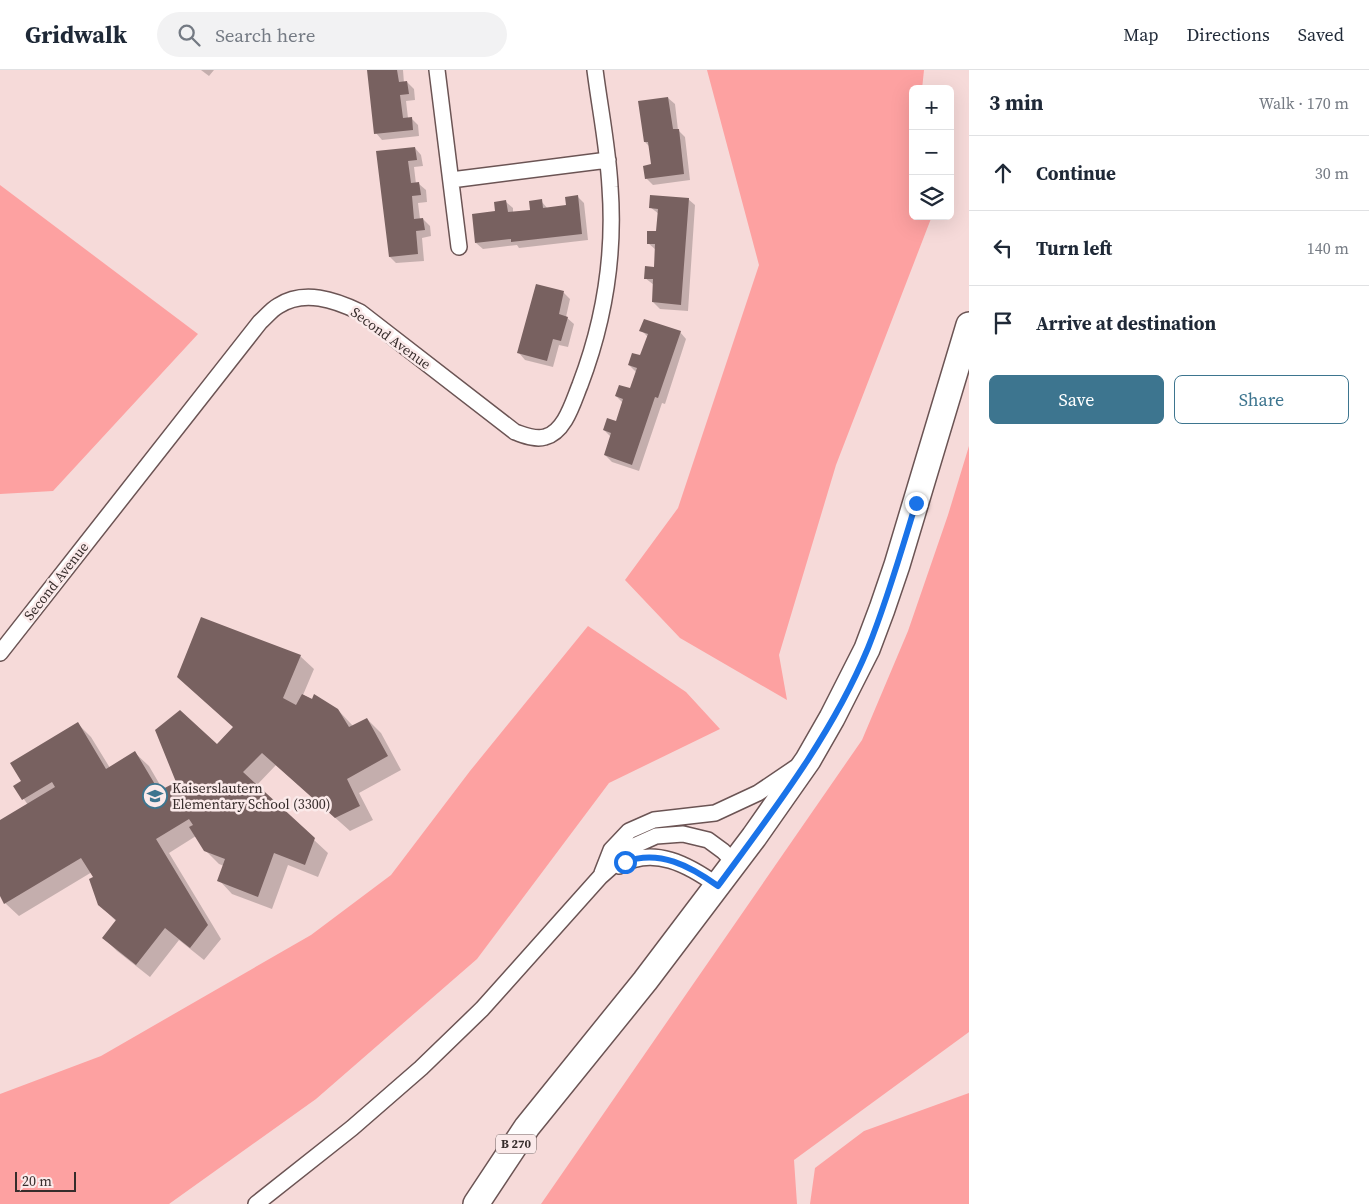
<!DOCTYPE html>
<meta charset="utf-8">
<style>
:root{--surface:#fff;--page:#f2f2f3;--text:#1f2937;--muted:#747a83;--line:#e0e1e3;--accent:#3d758f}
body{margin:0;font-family:"Source Serif 4",serif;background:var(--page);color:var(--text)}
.controls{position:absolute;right:15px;top:15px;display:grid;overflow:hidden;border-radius:8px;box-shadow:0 5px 20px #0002}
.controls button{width:45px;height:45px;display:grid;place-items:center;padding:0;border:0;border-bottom:1px solid var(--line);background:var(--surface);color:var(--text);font:25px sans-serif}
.scale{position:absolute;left:15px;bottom:12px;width:61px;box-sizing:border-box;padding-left:5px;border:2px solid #362c2b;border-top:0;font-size:14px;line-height:18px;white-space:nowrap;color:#362c2b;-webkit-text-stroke:4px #fbeaea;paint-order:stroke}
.stop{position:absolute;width:15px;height:15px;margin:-11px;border:4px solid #1a73e8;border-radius:50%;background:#fff}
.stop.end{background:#1a73e8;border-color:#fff;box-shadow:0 1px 5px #0008}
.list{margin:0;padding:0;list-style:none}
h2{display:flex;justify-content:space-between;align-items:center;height:65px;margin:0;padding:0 20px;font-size:21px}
h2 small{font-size:16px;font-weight:400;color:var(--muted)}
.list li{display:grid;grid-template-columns:32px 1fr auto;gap:15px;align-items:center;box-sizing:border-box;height:75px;padding:0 20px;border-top:1px solid var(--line)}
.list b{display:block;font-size:19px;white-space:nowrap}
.list em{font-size:16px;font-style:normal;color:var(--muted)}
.actions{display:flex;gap:10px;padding:15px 20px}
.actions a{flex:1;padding:11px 0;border:1px solid var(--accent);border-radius:8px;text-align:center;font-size:18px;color:var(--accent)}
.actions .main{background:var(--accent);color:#fff}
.icon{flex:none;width:28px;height:28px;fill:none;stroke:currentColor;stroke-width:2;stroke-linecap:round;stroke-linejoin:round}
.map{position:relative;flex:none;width:969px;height:1134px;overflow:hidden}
header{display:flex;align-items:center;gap:30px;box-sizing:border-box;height:70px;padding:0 25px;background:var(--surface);border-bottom:1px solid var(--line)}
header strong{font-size:24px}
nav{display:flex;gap:28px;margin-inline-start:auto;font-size:18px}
.search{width:350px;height:45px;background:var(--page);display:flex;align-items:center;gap:12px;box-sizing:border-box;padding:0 18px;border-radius:28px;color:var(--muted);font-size:19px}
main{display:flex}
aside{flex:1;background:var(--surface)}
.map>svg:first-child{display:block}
.green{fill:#fda1a1}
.shadow{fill:#0003}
.building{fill:#786160}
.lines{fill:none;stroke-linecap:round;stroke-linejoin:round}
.minor-casing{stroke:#6b5454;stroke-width:18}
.primary-casing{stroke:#6b5454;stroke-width:28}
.minor{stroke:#fff;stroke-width:15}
.primary{stroke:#fff;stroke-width:25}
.route{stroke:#1a73e8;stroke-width:6}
.labels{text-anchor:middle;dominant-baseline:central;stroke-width:5;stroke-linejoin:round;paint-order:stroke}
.shield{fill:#fbeaea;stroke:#716564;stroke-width:1}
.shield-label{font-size:12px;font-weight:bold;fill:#362c2b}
.street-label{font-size:14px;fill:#362c2b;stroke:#fbeaea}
.poi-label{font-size:14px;fill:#362c2b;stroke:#fbeaea;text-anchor:start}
</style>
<header>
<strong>Gridwalk</strong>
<div class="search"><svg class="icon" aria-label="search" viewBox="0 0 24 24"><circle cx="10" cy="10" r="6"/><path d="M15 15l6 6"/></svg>Search here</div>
<nav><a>Map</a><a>Directions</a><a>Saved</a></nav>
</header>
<main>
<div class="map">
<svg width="969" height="1134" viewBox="0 0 969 1134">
<rect width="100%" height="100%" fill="#f6dad9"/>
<!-- green -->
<path class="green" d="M707,0H924L922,19H913V146H932L836,395L779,585L787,630L680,568L625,510L678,438L759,195Z
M0,115L198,264L53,421L0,424Z
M969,376V962L794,1090L797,1134H541L862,670L908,561L948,445Z
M588,556L686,622L720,659L609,713L477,889L316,1029L169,1134H0V1024L101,986L311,865L391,805L470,701Z
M969,1023V1134H810L815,1098L864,1061Z"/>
<!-- shadow -->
<path class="shadow" d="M201,0H214L209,6Z
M368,0H403L404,13L407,12L414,19L415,30L406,31L408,48H411L418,55L419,66L382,70L376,63Z
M668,28L675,34L678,60L685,67L690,110L653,115L646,108L653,96L650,77L645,72Z
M415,78L421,85L423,96L414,97L416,114H419L426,120L427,132L418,133L420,149H423L430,156L431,166L422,168L424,191L396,193L390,187L378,82Z
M577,126L584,133L588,170L519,178L517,175L483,179L476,173L496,142L506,132L513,138V143L531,141L541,131L548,139L567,136Z
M688,129L695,135L688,241L660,239L653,232L654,215L645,208L655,198L656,180L648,173L657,163L659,144L650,137Z
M537,215L564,223L570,229L566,247L574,254L568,277L559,275L553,297L525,290L519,283Z
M641,260L680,262L686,269L665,334L662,333L639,401L612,392L605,385L611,367L604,360L617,353L623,333L616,326L630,320L636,302L629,295L641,287L648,267Z
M300,586L314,599L303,625L338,640L353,656L367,649L381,663L401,700L359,723L373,750L350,761L276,695L256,716L328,783L318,807L288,795L272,839L232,824L219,810L224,796L219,794L205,780L196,766L169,783L221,869L204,890L179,870L150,907L117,881L104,868L116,851L99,834L95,808L92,802L19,846L5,833L0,824V752L28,735L15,716L23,711L78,654L91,667L110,698L135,683L149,696L163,720L177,713L217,675Z"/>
<!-- building -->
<path class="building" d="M367,0H397L399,12L407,11L409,24L400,25L403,48L412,47L413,60L374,64Z
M668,27L673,59H679L684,104L645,109L643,96L651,94L648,72H644L638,31Z
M415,77L417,90L408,91L411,113L419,112L421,125L412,126L414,149L423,148L425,160L416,161L418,184L389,187L376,81Z
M578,125L582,164L511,172V169L475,173L472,144L495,141L494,132L506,130L508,142L530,140L529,131L542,129L543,138L566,135L565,127Z
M650,125L689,128L681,235L652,232L653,209H644L645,196L654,197L655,174H647V161H656L658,139L649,138Z
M536,214L564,221L559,244L568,247L561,271L553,269L547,291L517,283Z
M644,249L681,261L658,328L655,327L632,395L604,385L611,363L603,360L607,348L616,351L623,329L615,326L619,315L630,318L637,298L628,295L632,283L640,285L648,264L639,261Z
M201,547L301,585L283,628L296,635L302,624L312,629L314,624L338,639L349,657L367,648L388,686L347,709L360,736L335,748L262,683L243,702L315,768L305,795L274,783L258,827L217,811L225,789L204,781L189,757L193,755L189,749L156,769L208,855L190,878L165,858L136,895L102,868L116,850L98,835L89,809L93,807L81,788L4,834L0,826V750L55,717L52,712L22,730L13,716L21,711L10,693L78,652L106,699L135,681L159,721L176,712L155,660L180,640L217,674L233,657L177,607Z"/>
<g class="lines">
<defs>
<path id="minor" d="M437,0L459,177
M451,110L608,90
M0,583L260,252C266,247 271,240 278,236C304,219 335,230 360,242L515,362C524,365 535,370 545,367C565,362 573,332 580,315C604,252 615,185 610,117C608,78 600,39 595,0
M619,796C653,775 689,795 718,816
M602,803L611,780L629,761L654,750L715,743L758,723L795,698
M256,1134L352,1058L421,998L482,939L600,807L636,775L656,766L683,764L708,770L723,781L735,793"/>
<path id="primary" d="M476,1134L527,1057L645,911L754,767L808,690L832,648L867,579L882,539L897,495L969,255"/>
</defs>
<!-- minor casing -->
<use href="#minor" class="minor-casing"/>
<!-- primary casing -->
<use href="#primary" class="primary-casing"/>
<!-- minor -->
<use href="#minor" class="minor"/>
<!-- primary -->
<use href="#primary" class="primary"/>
</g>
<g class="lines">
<!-- route -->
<path class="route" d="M625,792C659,779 690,796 718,816C773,741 832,665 868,578C887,531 901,482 916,433"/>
</g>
<!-- icons -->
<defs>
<symbol id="school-ring" viewBox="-11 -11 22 22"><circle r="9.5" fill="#fbeaea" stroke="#3d758f" stroke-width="1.5"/><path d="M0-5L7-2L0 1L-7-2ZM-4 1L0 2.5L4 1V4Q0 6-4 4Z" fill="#3d758f"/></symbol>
</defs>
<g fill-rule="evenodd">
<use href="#school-ring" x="141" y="712" width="28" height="28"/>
</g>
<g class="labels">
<!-- shield labels -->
<rect class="shield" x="496" y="1064.5" width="40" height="19" rx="4"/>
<g class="shield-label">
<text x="516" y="1074">B 270</text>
</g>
<!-- street labels -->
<g class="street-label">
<text transform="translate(391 268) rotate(36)">Second Avenue</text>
<text transform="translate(56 511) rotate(-52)">Second Avenue</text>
</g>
<!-- poi labels -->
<g class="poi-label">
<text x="172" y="718">Kaiserslautern<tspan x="172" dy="16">Elementary School (3300)</tspan></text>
</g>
</g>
</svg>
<div class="controls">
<button>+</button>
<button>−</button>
<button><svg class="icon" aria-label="layers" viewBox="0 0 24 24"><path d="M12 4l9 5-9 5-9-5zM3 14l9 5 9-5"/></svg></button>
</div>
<div class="scale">20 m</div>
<div class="stop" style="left:625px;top:792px"></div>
<div class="stop end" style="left:916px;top:433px"></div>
</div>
<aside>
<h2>3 min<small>Walk · 170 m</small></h2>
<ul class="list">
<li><svg class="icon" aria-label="ahead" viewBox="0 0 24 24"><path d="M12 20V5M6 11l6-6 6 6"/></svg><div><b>Continue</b></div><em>30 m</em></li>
<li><svg class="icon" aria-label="left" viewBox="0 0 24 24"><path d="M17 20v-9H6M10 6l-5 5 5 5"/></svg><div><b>Turn left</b></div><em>140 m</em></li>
<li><svg class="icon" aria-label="arrive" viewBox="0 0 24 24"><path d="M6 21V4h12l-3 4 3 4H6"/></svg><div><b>Arrive at destination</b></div></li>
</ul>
<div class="actions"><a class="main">Save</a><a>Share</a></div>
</aside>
</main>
